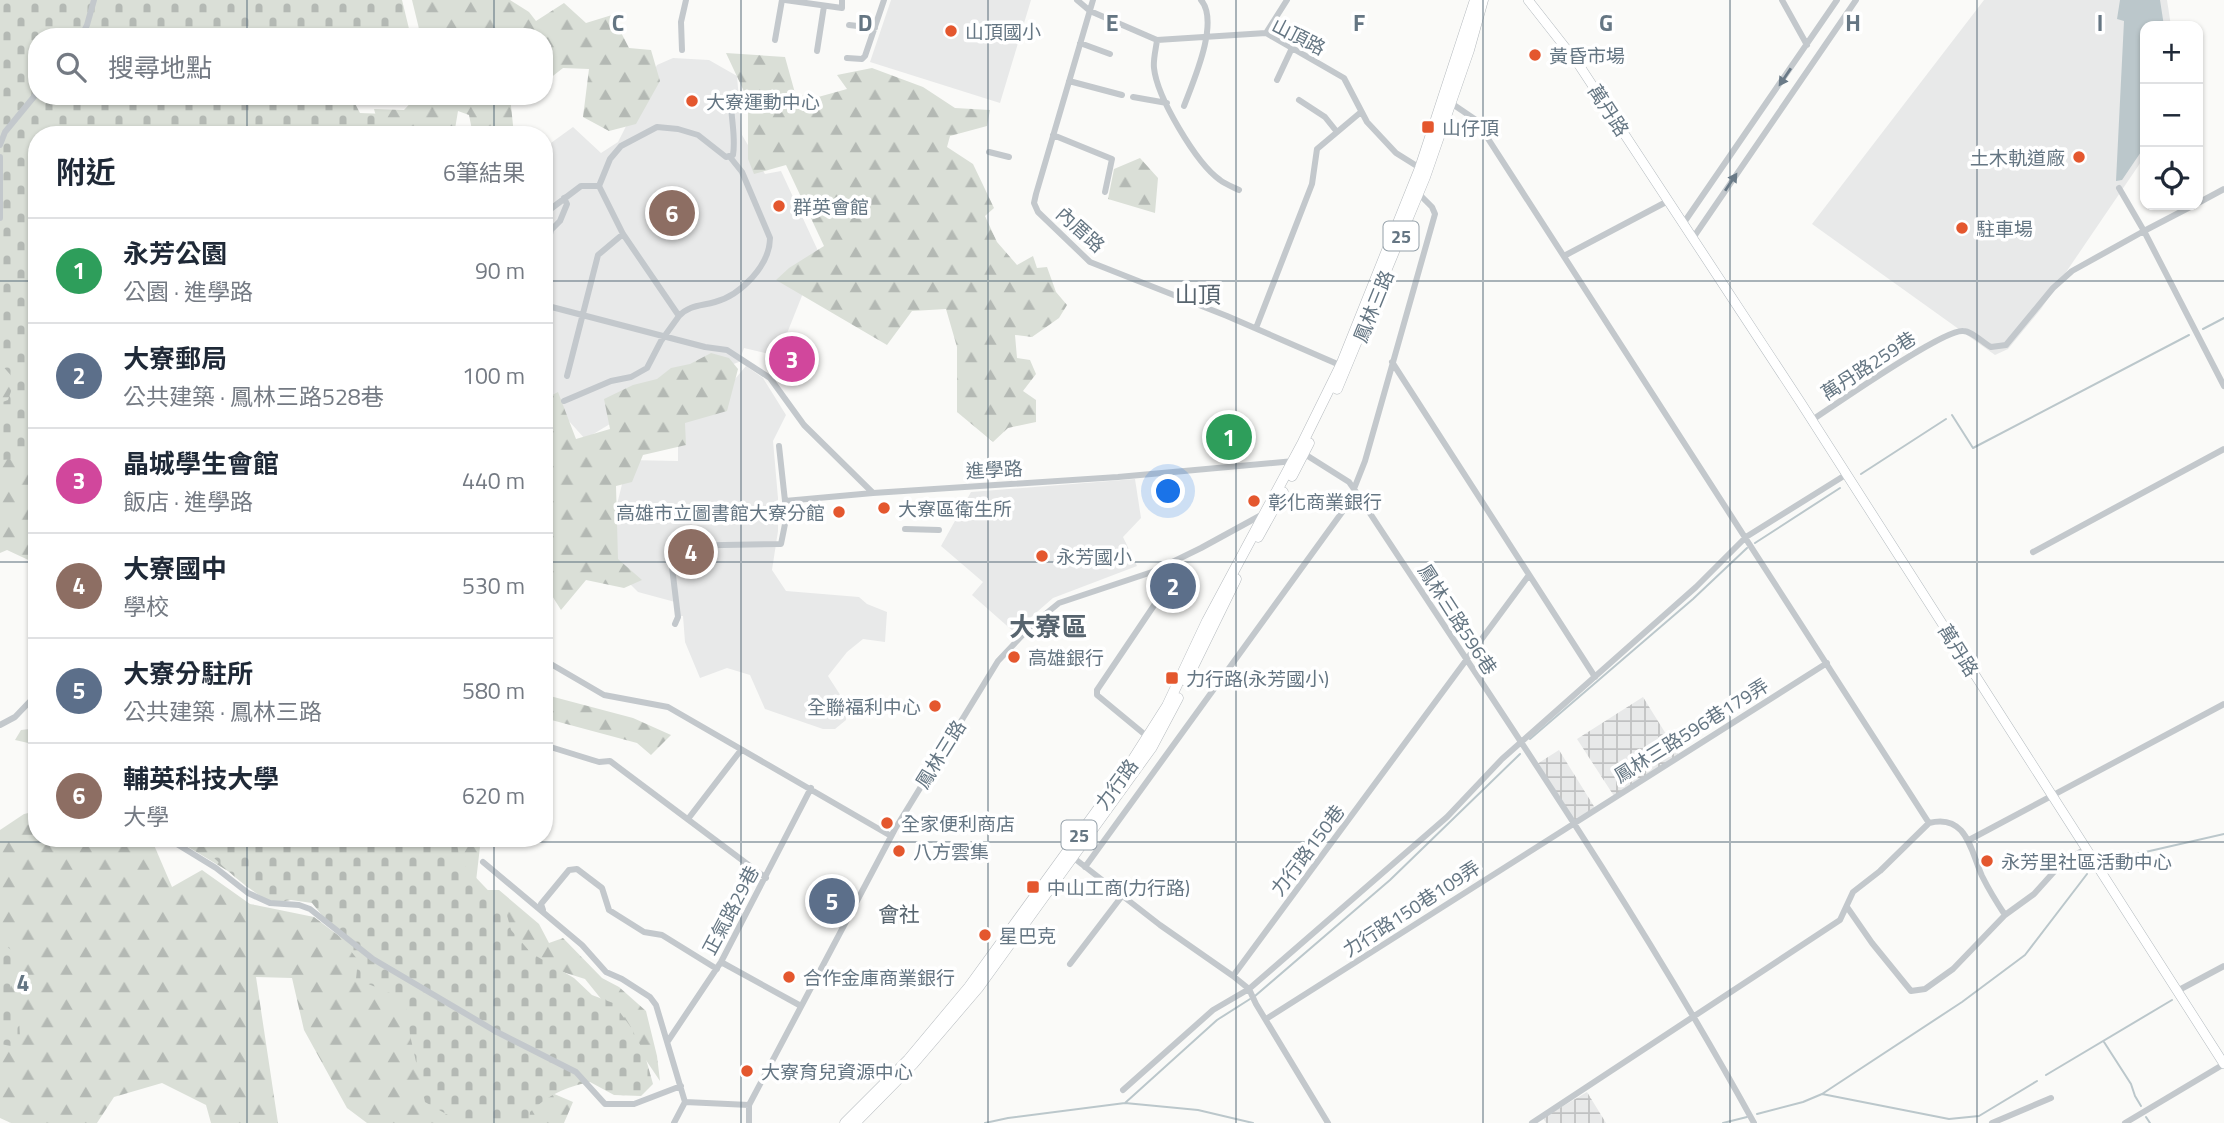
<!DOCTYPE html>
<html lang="zh-TW">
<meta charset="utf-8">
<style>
:root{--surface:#fff;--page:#f6f6f7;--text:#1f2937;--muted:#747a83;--line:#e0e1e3;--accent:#e4572e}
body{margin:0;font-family:"Titillium Web","Noto Sans TC",sans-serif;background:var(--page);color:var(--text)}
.controls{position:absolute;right:21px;top:21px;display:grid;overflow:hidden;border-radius:14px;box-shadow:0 2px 5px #0004}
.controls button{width:63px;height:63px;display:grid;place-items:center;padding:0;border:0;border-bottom:2px solid var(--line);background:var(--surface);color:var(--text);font:35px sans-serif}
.you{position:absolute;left:1169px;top:492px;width:24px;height:24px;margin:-18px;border:5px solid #fff;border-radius:50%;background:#1a73e8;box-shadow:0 0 0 10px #1a73e833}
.badge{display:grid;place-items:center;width:46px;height:46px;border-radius:50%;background:var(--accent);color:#fff;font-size:23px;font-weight:700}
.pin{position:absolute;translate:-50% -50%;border:4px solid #fff;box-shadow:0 2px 7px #0006}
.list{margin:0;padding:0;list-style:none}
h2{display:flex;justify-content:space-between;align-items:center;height:91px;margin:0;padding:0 28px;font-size:30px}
h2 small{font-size:23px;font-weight:400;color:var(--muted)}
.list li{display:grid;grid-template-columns:46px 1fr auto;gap:21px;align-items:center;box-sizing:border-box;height:105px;padding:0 28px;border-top:2px solid var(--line)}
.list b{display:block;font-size:26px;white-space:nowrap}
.list p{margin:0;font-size:23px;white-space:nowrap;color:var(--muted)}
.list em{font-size:23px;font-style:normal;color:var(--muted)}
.icon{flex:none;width:38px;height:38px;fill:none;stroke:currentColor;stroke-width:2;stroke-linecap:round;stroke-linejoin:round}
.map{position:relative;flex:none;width:2224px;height:1123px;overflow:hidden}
.search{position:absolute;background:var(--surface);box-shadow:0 2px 5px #0004;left:28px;top:28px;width:525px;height:77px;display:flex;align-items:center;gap:18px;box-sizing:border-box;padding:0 24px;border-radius:28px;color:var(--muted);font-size:26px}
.panel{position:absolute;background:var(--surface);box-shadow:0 2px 5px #0004;left:28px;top:126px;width:525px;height:721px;border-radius:28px}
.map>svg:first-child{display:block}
.built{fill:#e8e9e9}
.industrial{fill:url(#industrial-grid)}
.forest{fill:url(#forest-firs)}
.cemetery{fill:url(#cemetery-stones)}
.park{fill:#dadfd7}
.water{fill:#bbc7cb}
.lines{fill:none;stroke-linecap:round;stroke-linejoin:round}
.stream{stroke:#bbc7cb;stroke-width:2}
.secondary-casing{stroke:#b3babf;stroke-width:10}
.primary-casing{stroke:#b5babe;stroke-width:11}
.street{stroke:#c3c8cc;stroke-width:6}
.secondary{stroke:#fff;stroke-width:9}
.primary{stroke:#fff;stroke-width:10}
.oneway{fill:#6a7a87}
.grid{fill:none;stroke:#657683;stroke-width:2;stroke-opacity:0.55}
.poi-dot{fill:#e4572e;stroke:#fff;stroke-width:2.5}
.labels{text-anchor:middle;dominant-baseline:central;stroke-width:7;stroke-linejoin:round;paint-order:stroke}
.shield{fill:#fff;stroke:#939fa8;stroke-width:2}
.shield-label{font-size:18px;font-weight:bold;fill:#657683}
.poi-label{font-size:19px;fill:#657683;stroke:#fff;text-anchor:start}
.street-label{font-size:19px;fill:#657683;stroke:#fff}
.neighbourhood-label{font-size:21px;fill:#57646e;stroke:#fff}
.quarter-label{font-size:23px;fill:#57646e;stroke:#fff}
.district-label{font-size:26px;font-weight:bold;fill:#57646e;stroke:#fff}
.grid-label{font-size:23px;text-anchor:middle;font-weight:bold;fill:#657683;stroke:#fff;stroke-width:7;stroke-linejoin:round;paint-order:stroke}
</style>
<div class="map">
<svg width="2224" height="1123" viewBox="0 0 2224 1123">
<defs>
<pattern id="industrial-grid" width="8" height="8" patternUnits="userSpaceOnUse" patternTransform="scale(1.75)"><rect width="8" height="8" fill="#e8e9e9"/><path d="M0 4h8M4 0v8" fill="none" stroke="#c0c1c2"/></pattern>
<pattern id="forest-firs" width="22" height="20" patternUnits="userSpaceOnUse" patternTransform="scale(1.75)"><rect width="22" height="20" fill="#dadfd7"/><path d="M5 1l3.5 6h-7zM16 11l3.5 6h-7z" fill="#b4b9b4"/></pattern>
<pattern id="cemetery-stones" width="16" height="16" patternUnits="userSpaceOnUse" patternTransform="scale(1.75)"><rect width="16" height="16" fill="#dadfd7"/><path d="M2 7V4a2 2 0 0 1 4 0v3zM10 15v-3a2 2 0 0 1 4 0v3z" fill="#b4b9b4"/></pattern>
</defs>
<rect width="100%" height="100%" fill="#fafaf8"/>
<!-- built -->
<path class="built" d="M891,0H1031L1000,103L870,62Z
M1984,0H2167L2171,26H2145V156L2041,309L2008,349L1995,355L1812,224Z
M673,58L709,60L737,76L742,135L765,174L781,171L819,253L778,356L744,348L739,362L703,375L620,418L585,439L551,401L544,404V148L573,127L601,153L618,142L657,65Z
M746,366L763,378L786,415L773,441L778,498V531L772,570L786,591L859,597L867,604L887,612L885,642L863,639L847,652L828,676L846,704V720L835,729H823L765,709L750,675L727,668L700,678L685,642L683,616H678L675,602L638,592L608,562V541L628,460L678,461V419L729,386Z
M1135,479L1141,518L1123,537L1137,566L1053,598L1014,632L972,595L983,582L941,546L971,492Z"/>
<!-- industrial -->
<path class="industrial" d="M1643,697L1679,755L1614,796L1577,739Z
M1559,750L1595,808L1574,821L1537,764Z
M1587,1092L1606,1123H1546L1543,1118Z"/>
<!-- forest -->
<path class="forest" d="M412,0H510L529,12L536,21L564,3L586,23L612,15L629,48L651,50L660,81L636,124L609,131L583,117L589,69L563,68L544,83V37H421Z
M726,53L785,57L795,93L811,99L847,89L837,75L872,68L923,87L955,108L990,110L987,126L950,136L947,147L973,164L994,208L985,216L997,242L1017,265L1033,256L1037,268L1047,267L1056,292L1067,305L1059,318L1032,337L1015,335L1017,358L1030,360L1036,374L1023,391L1036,400V422L1008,428L993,442L957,412V347L946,309L912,311L887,345L776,280L789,268L824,246L786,165L754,174L748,159V100Z
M417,96H510L514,135H473L469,115L458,111L454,135H381L374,109L404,110Z
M1140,158L1158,178L1155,213L1108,199L1114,169Z
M0,344L28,380L0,412Z
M711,353L729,358L738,369L727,411L685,423L686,445L643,455L632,482L616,486L618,559L642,580L624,588L586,580L561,610L544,583V399L558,392L576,439L610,429L604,399L633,385L657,379L671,368L690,364Z
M37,424V564L7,550L0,553V446Z
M550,696L633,718L671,735L651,755L637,743L544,718V705Z
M37,729V745L15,740L21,730Z
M37,811V838H151L172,887L202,870L250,904L314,917L401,983L517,1078L573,1102L564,1123H367L347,1108L304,1030L292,978L256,977L278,1123H211L206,1105L162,1083L114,1097L97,1123H11L0,1118V830L24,814Z
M174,838H253L256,888L175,839Z
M403,838H481L475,890H499L539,924L549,943L563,938L602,978L619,987L646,1011L657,1056L660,1081L623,1026L585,979L531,962Z"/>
<!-- cemetery -->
<path class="cemetery" d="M0,0H402L411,37H37V96H351L360,113L386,114L393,135H37V456L35,458L0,460V403L8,400L15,380L0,363Z
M232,838H306L327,844L351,838L372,844L395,845L402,838H453L456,841L461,862L505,908L511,930L531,953L574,978L592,995L613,1003L630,1026L644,1052L653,1084L641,1096L614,1095L590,1082C565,1087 549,1095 530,1112L529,1123H462L425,1102L410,1035L405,999L356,979L358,960L312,903L291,900L273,903C251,892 232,875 214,858Z
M0,943L17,953L20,964L9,991L7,1003L19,1017L20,1038L17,1047L0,1044Z"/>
<!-- park -->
<path class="park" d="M1217,417L1243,433L1237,454L1215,445Z"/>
<!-- water -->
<path class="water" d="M2120,0H2160L2164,26H2145V146L2122,180L2116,181L2124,21L2117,19Z"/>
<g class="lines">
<!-- stream -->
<path class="stream" d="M2203,329L2224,318
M1952,415L1973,448L2189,335
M1861,474L1946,419
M1755,543L1840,488
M1530,739L1693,599L1747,548
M2106,861L2224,834
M1255,996L1390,880L1520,754
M2104,1042L2131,1084L2135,1096L2141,1106
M2046,1075L2172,1000
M1822,1094L1962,1002L2025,955L2087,874
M1125,1103L1217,1020L1250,999
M1757,1114L1803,1102L1822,1094L1949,1119L1979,1116L2037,1081
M2146,1117L2150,1123
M985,1123L1008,1118L1125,1103L1198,1110L1253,1123
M1723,1123L1747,1117"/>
<defs>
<path id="secondary" d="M1528,0L1579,65L1801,403L2224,1064"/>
<path id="primary" d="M1337,389L1425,177L1469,50L1483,0
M1292,476L1309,443
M1258,537L1283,492
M1186,681L1236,579
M845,1123L908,1060L969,987L1125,772L1167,706L1207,621L1303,442L1341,365L1420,168L1475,0
M855,1123L913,1064L978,988L1152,747L1178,698"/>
</defs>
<!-- secondary casing -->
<use href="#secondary" class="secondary-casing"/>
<!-- primary casing -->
<use href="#primary" class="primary-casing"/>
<!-- street -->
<path class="street" d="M785,0L842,8V0
M1077,0L1090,11L1157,40L1266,33L1344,78L1367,122L1396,153L1420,168
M1093,0L1036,194L1034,203L1038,212L1090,262L1227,316L1342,366
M1782,0L1807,45
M849,25L875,28
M1266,33L1287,0
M81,37L87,25L94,0
M775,40L782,0
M1157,40C1156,49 1153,59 1154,68C1157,97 1196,163 1220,180C1225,184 1233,187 1239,190
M1080,43L1110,54
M682,50L681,22L686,0
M817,51L824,6
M847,58L862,59L865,56L884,0
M1277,80L1292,48
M1069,81L1122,95
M1133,97L1167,103
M1299,100L1325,117L1337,132
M1451,103L1476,120L1929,823
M1184,106C1193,82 1220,22 1201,0
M1053,135L1112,159L1105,192
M0,145L5,132L37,93
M989,152L1009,157
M0,157V218
M2198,203L2224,189
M2194,205L2144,231L2224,386
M544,214L581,186H599
M1683,224L1837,0
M1693,238L1856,0
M1564,256L1668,201
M544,259L551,230L560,221L567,204L564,198
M544,305L705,347L727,350L770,378L804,425L873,493L1118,477L1294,461
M679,316C689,305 701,306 715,302C741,295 770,265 770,238L742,172L730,157
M1256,328L1312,184L1317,149L1361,112
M1392,362L1595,677
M567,376L598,255L623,234
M564,401L611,381L631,377L647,368L661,341L679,316L623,234L599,186L610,159L621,146L657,127L678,129L698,135L726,157L733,155C736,137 731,120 731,101
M1812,420C1835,405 1943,329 1963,331C1972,331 1983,343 1991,347L2006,345L2053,288L2072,271L2144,231L2119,188
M779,446L785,501
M1303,453L1349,482L1354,489C1491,698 1634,904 1754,1123
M905,529L939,530
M2033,552L2224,449
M675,624L678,617L670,550L671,546L781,544L785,524V501L873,493
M544,660L604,695L668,707L891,836
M0,725L15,717L37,694
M1149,738L1097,695V690L1159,598L1160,593L1152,572
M544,745L599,762L610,761L766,878
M688,819L741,750
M167,838L216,868L248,893L270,903L299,905L310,909L373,959L495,1031L576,1072L605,1104H634L681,1086
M1969,840L2224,704
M1070,855L1160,925L1233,976L1529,575
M483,862L582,945L606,972L622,979L650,997L656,1005L685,1102L749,1105
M1085,867L1348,504L1365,461L1435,214L1432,207L1419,194
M1847,907L1872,943L1911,991L1925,989L1953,969L2005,915L2034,894L2061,864L2085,849
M543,910L541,904L569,870L577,869L602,888L609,910L644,932L662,935L717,969
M721,962L801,1006
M1070,964L1122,896
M1233,976L1249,989L1256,1004L1328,1123
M2179,990L2224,966
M1266,1019L1827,663
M668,1041L721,962L811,788
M1123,1090L1213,1010L1249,989L1447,817L1502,759L1696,587L1746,537L1847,474
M674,1123L685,1102
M749,1123V1105L895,829L998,661L1032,625L1059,603L1152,572L1201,548L1265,513
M1532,1123L1840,920L1853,892L1880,871L1929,823C1967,813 1971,852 1982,876C1989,890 1997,903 2005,915
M1992,1123L2051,1098
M2125,1123L2224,1064"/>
<!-- secondary -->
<use href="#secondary" class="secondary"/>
<!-- primary -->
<use href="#primary" class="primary"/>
</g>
<!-- one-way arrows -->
<defs><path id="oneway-solid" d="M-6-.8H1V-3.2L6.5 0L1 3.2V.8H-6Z" transform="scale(1.75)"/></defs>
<g class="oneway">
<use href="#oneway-solid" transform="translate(1785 77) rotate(124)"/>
<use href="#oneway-solid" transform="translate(1731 182) rotate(-56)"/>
</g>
<!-- grid -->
<path class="grid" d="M247,0V37M494,0V37M741,0V1123M988,0V1123M1236,0V1123M1483,0V1123M1730,0V1123M1977,0V1123M247,96V135M494,96V135M0,281H37M544,281H2224M0,562H37M544,562H2224M247,838V1123M494,838V1123M0,842H2224"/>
<!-- markers -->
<g class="poi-dot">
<circle cx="951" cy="31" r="7"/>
<circle cx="1535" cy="55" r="7"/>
<circle cx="692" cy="101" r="7"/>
<rect x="1421" y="120" width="14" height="14" rx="3.5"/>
<circle cx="2079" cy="157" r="7"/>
<circle cx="779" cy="206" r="7"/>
<circle cx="1962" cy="228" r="7"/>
<circle cx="1254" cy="501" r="7"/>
<circle cx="884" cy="508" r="7"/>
<circle cx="839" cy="512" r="7"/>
<circle cx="1042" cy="556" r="7"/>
<circle cx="1014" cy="657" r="7"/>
<rect x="1165" y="671" width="14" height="14" rx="3.5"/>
<circle cx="935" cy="706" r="7"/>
<circle cx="887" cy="823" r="7"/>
<circle cx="899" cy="851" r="7"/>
<circle cx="1987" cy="861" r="7"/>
<rect x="1026" y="880" width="14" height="14" rx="3.5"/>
<circle cx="985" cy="935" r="7"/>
<circle cx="789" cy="977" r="7"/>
<circle cx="747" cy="1071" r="7"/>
</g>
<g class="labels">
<!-- shield labels -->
<g class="shield">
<rect x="1383.5" y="221.5" width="35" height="29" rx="5"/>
<rect x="1061.5" y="820.5" width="35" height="29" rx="5"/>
</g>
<g class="shield-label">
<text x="1401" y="236">25</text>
<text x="1079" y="835">25</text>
</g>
<!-- poi labels -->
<g class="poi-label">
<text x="965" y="31">山頂國小</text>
<text x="1549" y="55">黃昏市場</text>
<text x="706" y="101">大寮運動中心</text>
<text x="1442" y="127">山仔頂</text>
<text x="2065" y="157" text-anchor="end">土木軌道廠</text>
<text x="793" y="206">群英會館</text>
<text x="1976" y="228">駐車場</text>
<text x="1268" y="501">彰化商業銀行</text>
<text x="898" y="508">大寮區衛生所</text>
<text x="825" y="512" text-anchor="end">高雄市立圖書館大寮分館</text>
<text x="1056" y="556">永芳國小</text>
<text x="1028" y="657">高雄銀行</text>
<text x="1186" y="678">力行路(永芳國小)</text>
<text x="921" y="706" text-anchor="end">全聯福利中心</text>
<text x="901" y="823">全家便利商店</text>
<text x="913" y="851">八方雲集</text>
<text x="2001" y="861">永芳里社區活動中心</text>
<text x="1047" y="887">中山工商(力行路)</text>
<text x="999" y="935">星巴克</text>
<text x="803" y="977">合作金庫商業銀行</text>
<text x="761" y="1071">大寮育兒資源中心</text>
</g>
<!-- street labels -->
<g class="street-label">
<text transform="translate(1299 36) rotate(27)">山頂路</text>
<text transform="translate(1609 110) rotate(57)">萬丹路</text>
<text transform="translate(1081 229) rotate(42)">內厝路</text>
<text transform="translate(1373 306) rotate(-68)">鳳林三路</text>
<text transform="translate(1868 365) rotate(-33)">萬丹路259巷</text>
<text transform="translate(994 469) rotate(-3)">進學路</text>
<text transform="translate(1458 619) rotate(57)">鳳林三路596巷</text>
<text transform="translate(1959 650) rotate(58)">萬丹路</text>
<text transform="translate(1691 730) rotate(-32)">鳳林三路596巷179弄</text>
<text transform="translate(940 754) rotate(-58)">鳳林三路</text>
<text transform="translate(1116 784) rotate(-54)">力行路</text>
<text transform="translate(1307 850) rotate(-53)">力行路150巷</text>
<text transform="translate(1411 908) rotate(-33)">力行路150巷109弄</text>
<text transform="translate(730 910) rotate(-62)">正氣路29巷</text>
</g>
<!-- neighbourhood labels -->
<g class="neighbourhood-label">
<text x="899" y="914">會社</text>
</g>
<!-- quarter labels -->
<g class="quarter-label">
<text x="1198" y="294">山頂</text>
</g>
<!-- district labels -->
<g class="district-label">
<text x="1048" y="626">大寮區</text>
</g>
</g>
<g class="grid-label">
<text x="618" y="31">C</text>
<text x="865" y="31">D</text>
<text x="1112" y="31">E</text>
<text x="1359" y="31">F</text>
<text x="1606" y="31">G</text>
<text x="1853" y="31">H</text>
<text x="2100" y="31">I</text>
<text x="23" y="991">4</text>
</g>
</svg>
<div class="controls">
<button>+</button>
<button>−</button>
<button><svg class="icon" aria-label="locate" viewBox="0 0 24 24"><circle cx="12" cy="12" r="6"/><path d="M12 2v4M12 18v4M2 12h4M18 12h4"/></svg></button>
</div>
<div class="you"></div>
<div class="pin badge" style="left:1229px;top:437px;background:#2e9e5b">1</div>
<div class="pin badge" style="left:1173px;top:586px;background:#5c6f8a">2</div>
<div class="pin badge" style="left:792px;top:359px;background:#d1479c">3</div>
<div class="pin badge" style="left:691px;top:552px;background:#8d6e63">4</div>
<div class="pin badge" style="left:832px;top:901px;background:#5c6f8a">5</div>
<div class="pin badge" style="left:672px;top:213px;background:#8d6e63">6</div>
<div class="search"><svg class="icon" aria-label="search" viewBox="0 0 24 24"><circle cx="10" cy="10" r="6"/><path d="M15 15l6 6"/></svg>搜尋地點</div>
<section class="panel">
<h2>附近<small>6筆結果</small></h2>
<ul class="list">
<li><span class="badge" style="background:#2e9e5b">1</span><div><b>永芳公園</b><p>公園 · 進學路</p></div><em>90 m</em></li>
<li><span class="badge" style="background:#5c6f8a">2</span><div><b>大寮郵局</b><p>公共建築 · 鳳林三路528巷</p></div><em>100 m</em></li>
<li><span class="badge" style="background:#d1479c">3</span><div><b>晶城學生會館</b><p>飯店 · 進學路</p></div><em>440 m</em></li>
<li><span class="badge" style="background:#8d6e63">4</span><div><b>大寮國中</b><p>學校</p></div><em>530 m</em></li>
<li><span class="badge" style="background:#5c6f8a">5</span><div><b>大寮分駐所</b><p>公共建築 · 鳳林三路</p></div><em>580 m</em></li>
<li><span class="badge" style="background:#8d6e63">6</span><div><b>輔英科技大學</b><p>大學</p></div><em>620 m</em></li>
</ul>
</section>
</div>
